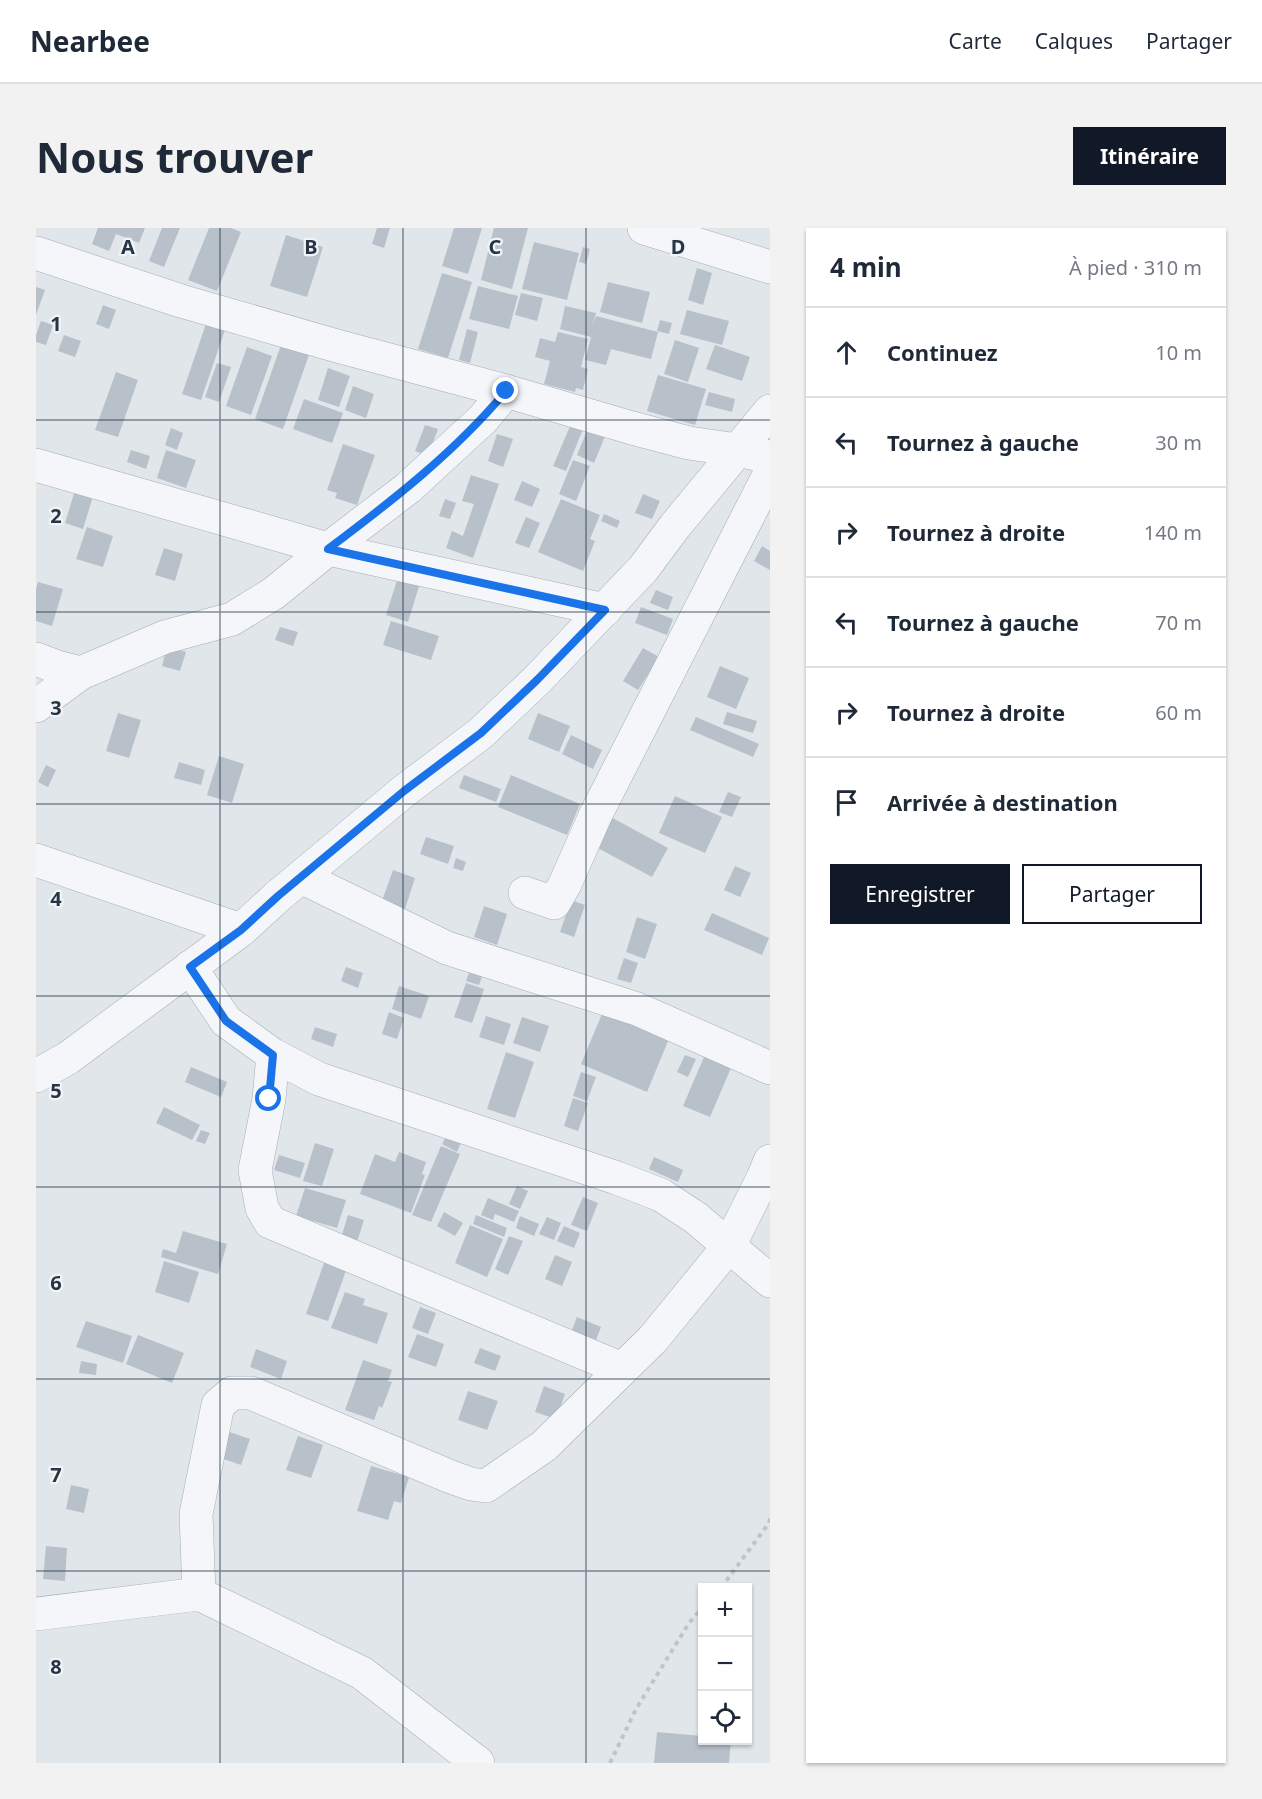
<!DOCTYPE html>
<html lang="fr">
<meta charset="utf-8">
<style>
:root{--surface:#fff;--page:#f2f2f3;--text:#1f2937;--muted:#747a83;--line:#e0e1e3;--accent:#111827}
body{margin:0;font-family:"Noto Sans",sans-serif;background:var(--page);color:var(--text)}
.controls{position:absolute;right:18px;bottom:18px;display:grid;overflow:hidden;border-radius:0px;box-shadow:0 2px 4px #0004}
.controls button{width:54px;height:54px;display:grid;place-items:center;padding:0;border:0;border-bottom:2px solid var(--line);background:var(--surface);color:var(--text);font:30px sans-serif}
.stop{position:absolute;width:18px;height:18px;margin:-14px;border:4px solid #1a73e8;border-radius:50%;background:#fff}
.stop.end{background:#1a73e8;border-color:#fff;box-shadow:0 2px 6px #0008}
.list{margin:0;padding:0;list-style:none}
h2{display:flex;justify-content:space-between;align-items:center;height:78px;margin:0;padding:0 24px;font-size:26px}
h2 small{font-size:20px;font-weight:400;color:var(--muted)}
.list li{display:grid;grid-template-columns:39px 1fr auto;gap:18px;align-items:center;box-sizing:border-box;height:90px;padding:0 24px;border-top:2px solid var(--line)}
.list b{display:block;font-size:22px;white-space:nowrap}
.list em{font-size:20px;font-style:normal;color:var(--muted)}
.actions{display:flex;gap:12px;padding:18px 24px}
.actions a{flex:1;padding:14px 0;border:2px solid var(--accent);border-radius:0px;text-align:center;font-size:21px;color:var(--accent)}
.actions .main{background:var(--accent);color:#fff}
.icon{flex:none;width:33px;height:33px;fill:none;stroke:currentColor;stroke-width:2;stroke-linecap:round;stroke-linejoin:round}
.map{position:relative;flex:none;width:734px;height:1535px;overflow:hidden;border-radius:0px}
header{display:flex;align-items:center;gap:36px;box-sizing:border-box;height:84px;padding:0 30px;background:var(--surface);border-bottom:2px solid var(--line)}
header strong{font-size:28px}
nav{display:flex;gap:33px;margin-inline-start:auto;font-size:21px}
.intro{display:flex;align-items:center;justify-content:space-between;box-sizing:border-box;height:144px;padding:0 36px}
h1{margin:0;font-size:42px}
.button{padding:15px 27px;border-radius:0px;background:var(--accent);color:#fff;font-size:21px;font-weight:700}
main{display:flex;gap:36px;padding:0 36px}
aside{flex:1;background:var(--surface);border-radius:0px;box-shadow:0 2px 4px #0004}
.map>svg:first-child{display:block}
.building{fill:#b8c0ca}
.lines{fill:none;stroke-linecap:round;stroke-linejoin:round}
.minor-casing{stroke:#a5adb6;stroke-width:34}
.path{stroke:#bfc4ca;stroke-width:4;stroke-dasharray:4.5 4.5;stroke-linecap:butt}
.minor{stroke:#f4f6f9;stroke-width:33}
.route{stroke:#1a73e8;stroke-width:8}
.grid{fill:none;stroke:#273545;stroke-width:1.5;stroke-opacity:0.55}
.grid-label{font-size:20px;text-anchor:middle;font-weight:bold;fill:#273545;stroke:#f1f5f8;stroke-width:4.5;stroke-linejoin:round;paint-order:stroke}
</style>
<header>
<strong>Nearbee</strong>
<nav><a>Carte</a><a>Calques</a><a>Partager</a></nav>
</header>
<div class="intro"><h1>Nous trouver</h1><a class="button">Itinéraire</a></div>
<main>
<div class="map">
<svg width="734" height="1535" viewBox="0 0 734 1535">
<rect width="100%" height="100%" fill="#e1e6eb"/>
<!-- building -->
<path class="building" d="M62,0H109L103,15L80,6L73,23L56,16Z
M126,0H144L128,39L113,33Z
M173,0H195L205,4L181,63L152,52Z
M341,0H354L348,20L336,16Z
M418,0H446L432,46L406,38Z
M458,0H492L476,61L445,52Z
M250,7L287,19L271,69L234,58Z
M498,14L543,25L531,72L486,61Z
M547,19L554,21L550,36L543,34Z
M661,40L676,45L667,77L652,72Z
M406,45L436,54L412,130L382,121Z
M572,54L614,64L606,95L564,84Z
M442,58L482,68L473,101L433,91Z
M0,59L9,62L0,87Z
M485,65L507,70L501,93L479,87Z
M67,77L80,82L73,101L60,96Z
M529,78L560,85L556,99L560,88L622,104L615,131L575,121L570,137L549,132L555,109L524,101Z
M651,82L693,93L686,117L644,106Z
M173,87L192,93L165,172L146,166Z
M624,92L636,95L633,106L621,103Z
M5,93L17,97L10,117L0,114V107Z
M431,101L442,104L434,135L423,132Z
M522,104L552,111L545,139L552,141L547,162L540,160L539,164L508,156L514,133L499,129L504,110L519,114Z
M28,107L45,113L39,129L22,123Z
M639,112L663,120L652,154L628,146Z
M246,114L274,124L247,201L219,191Z
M679,117L714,129L706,153L670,141Z
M211,119L236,128L215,187L190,178Z
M181,135L195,139L183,174L169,169Z
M292,140L314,148L303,179L282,172Z
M80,144L102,152L82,209L59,202Z
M622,147L670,161L659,197L611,183Z
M317,158L338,166L330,190L309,182Z
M673,164L699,171L696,184L669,177Z
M268,171L307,185L296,215L257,201Z
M535,196L547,201L530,243L517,238Z
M389,197L402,201L392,228L379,223Z
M553,198L570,206L558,235L541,227Z
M135,200L147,205L141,222L129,217Z
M461,206L477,211L467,239L452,233Z
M307,216L339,227L321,277L299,270L301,265L291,262Z
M95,222L114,228L110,241L91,234Z
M130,222L160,232L150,260L121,250Z
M537,232L554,238L540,273L523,266Z
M435,247L463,256L437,330L410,320L416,303L427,308L438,276L426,273Z
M486,253L504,261L496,279L478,272Z
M40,259L58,265L47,301L29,295Z
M607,266L624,273L616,291L599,285Z
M409,271L420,275L414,291L403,288Z
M525,271L564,287L554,311L559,313L547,343L502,324Z
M568,286L584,293L581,300L565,293Z
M490,289L504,295L493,320L479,315Z
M51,299L77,308L67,339L40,331Z
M726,318L734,323V342L718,333Z
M128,320L147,326L139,353L119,347Z
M363,346L385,352L372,394L350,387Z
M2,354L27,361L16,398L0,393V361Z
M620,362L637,369L632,382L614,375Z
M605,379L637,391L631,407L599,395Z
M355,393L403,408L395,432L347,417Z
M244,399L262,404L257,418L239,412Z
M131,418L150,424L144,443L126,438Z
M607,420L623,429L602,462L587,453Z
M684,438L713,450L700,481L671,469Z
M691,484L721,493L717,505L687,496Z
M82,485L105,492L93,530L70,523Z
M502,485L534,498L523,524L492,511Z
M660,489L723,516L717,529L654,502Z
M535,507L566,522L557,541L526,526Z
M183,528L208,536L196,575L171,567Z
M143,534L169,542L165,557L138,550Z
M10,537L20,542L12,559L2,554Z
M428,547L465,561L460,574L423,560Z
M475,547L544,576L531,607L462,579Z
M692,564L705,569L696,589L683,584Z
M639,568L686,589L669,625L623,605Z
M571,587L632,620L616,649L556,617Z
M390,609L418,618L412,636L384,626Z
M420,630L430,634L427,643L417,640Z
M699,638L715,645L704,669L688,662Z
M357,642L379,650L369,681L346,673Z
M535,672L549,677L538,709L524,704Z
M448,678L471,686L461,717L438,709Z
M676,685L733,710L726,727L668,702Z
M601,689L621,696L609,731L590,724Z
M588,730L602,735L595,755L581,751Z
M310,739L327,745L322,760L305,753Z
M435,739L448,743L443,757L430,753Z
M430,755L448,761L436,795L418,789Z
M363,758L393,768L385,791L356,781Z
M571,774L637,801L611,864L545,836Z
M353,784L368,790L361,811L346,806Z
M450,788L475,796L468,817L443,809Z
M486,789L513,798L504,824L477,815Z
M279,799L301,806L297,819L275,811Z
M470,824L498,834L479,890L451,881Z
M649,827L660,831L652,849L641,844Z
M668,829L695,840L674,889L647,878Z
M155,839L191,854L185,869L149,854Z
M545,844L560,849L551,873L537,868Z
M537,870L552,875L542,903L528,898Z
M128,879L164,897L156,912L120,895Z
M414,901L428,908L421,924L406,916Z
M165,902L174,905L169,916L160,913Z
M279,915L298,921L286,958L267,953Z
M405,918L424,926L395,994L376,987Z
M363,924L390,934L386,946L389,947L375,985L324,966L339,926L359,934Z
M243,927L269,935L264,950L238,942Z
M618,929L647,942L642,954L613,941Z
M481,958L492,963L484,981L473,976Z
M269,960L310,972L301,1000L260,988Z
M547,969L562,975L551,1003L535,997Z
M452,970L483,983L478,994L459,986L457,992L445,987Z
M408,984L427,995L419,1008L401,998Z
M312,987L328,992L321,1014L305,1010Z
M440,987L471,1000L468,1009L437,996Z
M484,988L503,996L498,1008L480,1000Z
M511,989L525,995L518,1012L503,1006Z
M434,997L467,1011L451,1049L419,1035Z
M528,998L544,1005L538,1020L521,1013Z
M147,1003L191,1016L182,1046L125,1029L127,1021L140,1025Z
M473,1008L487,1013L472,1047L459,1041Z
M519,1027L536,1034L526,1058L509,1051Z
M289,1032L311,1040L292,1093L270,1086Z
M128,1033L163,1044L153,1075L119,1064Z
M309,1064L329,1071L327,1077L352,1085L341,1116L295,1100Z
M384,1079L400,1085L392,1106L376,1100Z
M541,1089L565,1099L558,1117L534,1107Z
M50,1093L96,1108L87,1135L40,1119Z
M381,1106L408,1116L400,1139L372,1129Z
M102,1107L148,1125L136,1155L90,1136Z
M444,1120L465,1128L459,1143L438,1135Z
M220,1121L251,1133L245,1151L214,1139Z
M327,1132L356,1142L352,1153L356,1154L346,1180L343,1178L338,1192L309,1182Z
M45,1133L61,1136L60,1147L43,1145Z
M508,1158L529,1166L520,1191L499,1184Z
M432,1163L462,1173L451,1202L422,1192Z
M188,1202L214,1211L205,1237L179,1228Z
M262,1208L287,1217L275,1250L250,1242Z
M335,1238L373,1249L365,1275L358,1273L352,1292L321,1283Z
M35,1257L53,1261L48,1285L30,1281Z
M10,1318L31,1320L29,1353L7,1351Z
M621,1504L666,1508V1512H695L693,1535H618Z"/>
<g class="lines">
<defs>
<path id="minor" d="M608,0L734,39
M0,25L145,73L301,118L470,163L596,200L653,215L701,222L734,229
M0,237L292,321L569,382
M0,431L21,439L45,445
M0,478L45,445L129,409L196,391L238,365L292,321L372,260L447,191L470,163
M0,632L205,702
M265,649L411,720L601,781L734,840
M489,665L518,675L529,656L559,588L734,245
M154,739L190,793L237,827L283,851L581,950L625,967L660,990L734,1053
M237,827L233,871L219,942L226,980L234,994L586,1141
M0,848L32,830L205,702L242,668L368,563L445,505L501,452L607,341L639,298L734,183
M163,1366L160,1286L182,1177L196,1165H215L415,1249L435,1256L450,1258L508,1218L617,1111L693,1018L727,950L734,933
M0,1386L163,1366L326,1445L442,1535"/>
</defs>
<!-- minor casing -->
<use href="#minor" class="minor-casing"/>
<!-- path -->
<path class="path" d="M685,1360L733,1295L734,1290
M574,1535L600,1481L653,1395L666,1380"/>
<!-- minor -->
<use href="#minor" class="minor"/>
</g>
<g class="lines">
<!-- route -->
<path class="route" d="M233,871L237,827L190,793L154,739L205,702L242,668L368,563L445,505L501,452L569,382L292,321C356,273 419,224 470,163"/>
</g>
<!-- grid -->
<path class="grid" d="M184,0V1535M367,0V1535M550,0V1535M0,192H734M0,384H734M0,576H734M0,768H734M0,959H734M0,1151H734M0,1343H734"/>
<g class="grid-label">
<text x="92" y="26">A</text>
<text x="275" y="26">B</text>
<text x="459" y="26">C</text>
<text x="642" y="26">D</text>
<text x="20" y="103">1</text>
<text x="20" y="295">2</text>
<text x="20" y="487">3</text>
<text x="20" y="678">4</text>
<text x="20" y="870">5</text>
<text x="20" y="1062">6</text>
<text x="20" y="1254">7</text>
<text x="20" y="1446">8</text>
</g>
</svg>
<div class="controls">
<button>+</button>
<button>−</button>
<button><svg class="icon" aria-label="locate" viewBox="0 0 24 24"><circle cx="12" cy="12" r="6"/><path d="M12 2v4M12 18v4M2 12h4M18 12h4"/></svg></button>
</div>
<div class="stop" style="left:233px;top:871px"></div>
<div class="stop end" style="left:470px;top:163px"></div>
</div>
<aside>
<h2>4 min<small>À pied · 310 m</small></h2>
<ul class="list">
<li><svg class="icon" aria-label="ahead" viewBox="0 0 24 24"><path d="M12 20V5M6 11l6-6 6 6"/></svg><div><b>Continuez</b></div><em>10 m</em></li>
<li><svg class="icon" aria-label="left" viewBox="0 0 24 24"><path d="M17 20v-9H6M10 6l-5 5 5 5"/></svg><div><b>Tournez à gauche</b></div><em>30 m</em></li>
<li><svg class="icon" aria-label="right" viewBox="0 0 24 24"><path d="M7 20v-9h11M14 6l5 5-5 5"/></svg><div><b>Tournez à droite</b></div><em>140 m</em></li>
<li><svg class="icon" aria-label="left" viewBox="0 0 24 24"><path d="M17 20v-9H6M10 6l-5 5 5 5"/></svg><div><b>Tournez à gauche</b></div><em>70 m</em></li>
<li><svg class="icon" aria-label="right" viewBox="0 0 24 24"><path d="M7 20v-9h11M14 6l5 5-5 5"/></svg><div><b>Tournez à droite</b></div><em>60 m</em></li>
<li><svg class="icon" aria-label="arrive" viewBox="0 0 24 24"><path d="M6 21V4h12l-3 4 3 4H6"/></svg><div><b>Arrivée à destination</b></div></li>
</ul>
<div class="actions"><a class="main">Enregistrer</a><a>Partager</a></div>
</aside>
</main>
